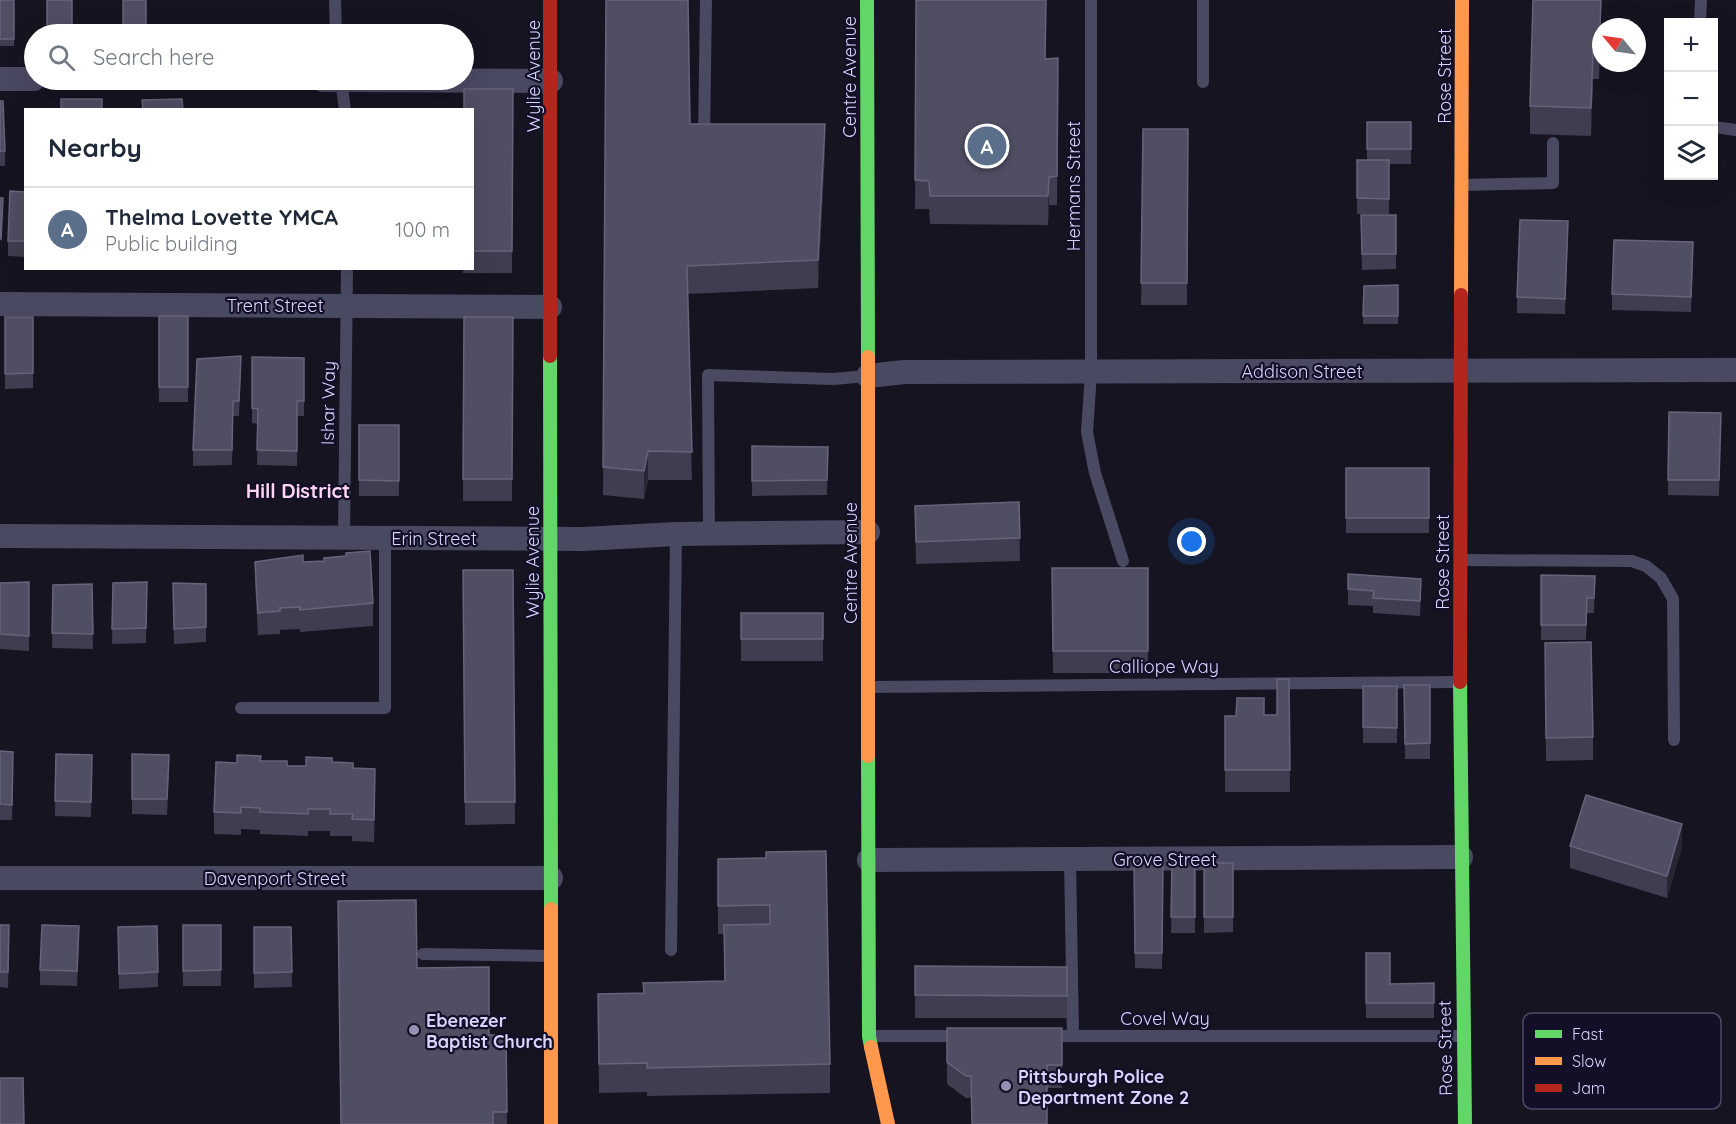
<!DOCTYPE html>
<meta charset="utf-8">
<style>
:root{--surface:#fff;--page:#f2f2f3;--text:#1f2937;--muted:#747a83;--line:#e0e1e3;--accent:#9591b1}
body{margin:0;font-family:Quicksand,sans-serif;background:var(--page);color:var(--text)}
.controls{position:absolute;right:18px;top:18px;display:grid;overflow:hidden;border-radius:0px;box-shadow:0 6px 24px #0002}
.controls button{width:54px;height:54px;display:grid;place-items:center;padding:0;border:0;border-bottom:2px solid var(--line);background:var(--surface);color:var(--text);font:30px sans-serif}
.compass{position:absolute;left:1592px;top:18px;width:54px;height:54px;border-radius:50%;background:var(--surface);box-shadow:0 6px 24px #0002;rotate:299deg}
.you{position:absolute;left:1192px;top:542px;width:21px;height:21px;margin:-15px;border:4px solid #fff;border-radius:50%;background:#1a73e8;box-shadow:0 0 0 9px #1a73e833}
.badge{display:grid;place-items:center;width:39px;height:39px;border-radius:50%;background:var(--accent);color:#fff;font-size:20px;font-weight:700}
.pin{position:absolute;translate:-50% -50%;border:3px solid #fff;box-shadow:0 2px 6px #0006}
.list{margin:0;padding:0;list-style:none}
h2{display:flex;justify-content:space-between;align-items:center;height:78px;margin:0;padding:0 24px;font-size:26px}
h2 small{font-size:20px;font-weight:400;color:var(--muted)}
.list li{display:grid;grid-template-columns:39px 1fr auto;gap:18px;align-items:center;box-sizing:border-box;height:84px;padding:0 24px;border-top:2px solid var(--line)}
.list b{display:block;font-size:22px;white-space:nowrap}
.list p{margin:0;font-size:20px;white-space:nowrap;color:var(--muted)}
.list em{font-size:20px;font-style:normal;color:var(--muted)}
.icon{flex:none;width:33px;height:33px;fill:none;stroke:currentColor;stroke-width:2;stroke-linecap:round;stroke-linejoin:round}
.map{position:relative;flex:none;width:1736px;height:1124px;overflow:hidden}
.search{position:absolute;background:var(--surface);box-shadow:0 6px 24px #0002;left:24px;top:24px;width:450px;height:66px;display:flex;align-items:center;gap:15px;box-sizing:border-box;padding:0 21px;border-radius:33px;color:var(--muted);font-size:22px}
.panel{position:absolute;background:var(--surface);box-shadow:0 6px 24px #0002;left:24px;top:108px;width:450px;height:162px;border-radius:0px}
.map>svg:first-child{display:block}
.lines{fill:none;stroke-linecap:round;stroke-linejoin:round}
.lane{stroke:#4a4962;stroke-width:12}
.street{stroke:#4a4962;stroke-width:24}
.fast{stroke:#63d668;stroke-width:14}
.slow{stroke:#ff974d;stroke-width:14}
.jam{stroke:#b3261e;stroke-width:14}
.wall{fill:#403d50}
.shaded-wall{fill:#282635}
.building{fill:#504e63;stroke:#66637b;stroke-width:1.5}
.poi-dot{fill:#9591b1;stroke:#130f26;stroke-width:2}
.labels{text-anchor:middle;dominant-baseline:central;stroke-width:4.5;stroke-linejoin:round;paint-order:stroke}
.street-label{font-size:18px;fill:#d9d4ff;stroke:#130f26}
.poi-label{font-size:18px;font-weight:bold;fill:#d9d4ff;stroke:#130f26;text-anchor:start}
.neighbourhood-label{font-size:20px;font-weight:bold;fill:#ffd6f0;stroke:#130f26}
.key{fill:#130f26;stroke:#4e4a67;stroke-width:1.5}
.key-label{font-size:16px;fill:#d9d4ff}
</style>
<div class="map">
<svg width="1736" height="1124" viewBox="0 0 1736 1124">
<rect width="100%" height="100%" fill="#161421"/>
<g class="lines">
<!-- lane -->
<path class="lane" d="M335,0L336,34
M1091,0V373L1087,432L1095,473L1123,561
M1700,22L1701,0
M341,80L345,110
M1203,82V0
M1714,127L1736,130
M704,140L706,0
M1463,185L1553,183V143
M709,534L708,375L833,379L866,376
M344,537L347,268
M1460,560L1632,561L1646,566L1661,578L1673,599L1674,740
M870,687L1459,682
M241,708H385V537
M1070,859L1073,1036
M671,950L676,534
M423,954L551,956
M872,1036H962
M1046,1036H1460"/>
<!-- street -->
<path class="street" d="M0,79H34
M323,80L551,81
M0,304L550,307
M868,376L904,372L1736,370
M0,536L583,539L676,534L868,532
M869,860L1461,857
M0,878H551"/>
<!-- fast -->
<path class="fast" d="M867,0L868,357
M550,356L551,909
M1460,682L1465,1124
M868,756L869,1036L871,1047"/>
<!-- slow -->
<path class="slow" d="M1461,295L1462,0
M868,357V756
M551,909V1124
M871,1047L888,1124"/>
<!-- jam -->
<path class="jam" d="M550,0V356
M1460,682L1461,295"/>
</g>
<!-- wall -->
<path class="wall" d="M0,0H14V46H0Z
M606,0L690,124L825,152L818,288L687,294L692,480H648L644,499L603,495Z
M916,0L1046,59L1058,58L1057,205H1049L1048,225L930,224L929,209H915Z
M1601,14L1599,79H1593L1591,136L1530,134V106Z
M513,89L512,273H463V268H472V110Z
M0,101L5,151V166H0Z
M1367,122H1411V164H1389V214H1357V160H1367Z
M1143,129H1188L1187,305H1141Z
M26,192V257L8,256V241Z
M1361,215H1396V269L1362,270Z
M1568,236L1565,314L1517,313V297Z
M1693,257L1691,312L1612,310V294Z
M245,268H269V269L245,270Z
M1398,285V324H1363L1364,286Z
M159,316H188V402H159Z
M5,317H33V388L5,389Z
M464,317H513L512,501H463Z
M252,357L304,358V416H297V466L257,465L258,424L252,423Z
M241,372L239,416H233L232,465L193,466V450Z
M1669,412L1721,413L1719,496L1668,495Z
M359,425H399V496H359Z
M752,446L828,447L827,495L752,496Z
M1346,468H1429V533H1346Z
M1019,502L1020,561L916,564L915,506Z
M255,562H303L373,603V626L300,632V629L280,630V634L258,635L255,584Z
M1052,568H1148V673H1053Z
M463,570H513L515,824L465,825Z
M1541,575L1595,576L1594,613H1587L1586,640H1541Z
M29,582V651L0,649V583Z
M147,582L146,643L112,644L113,583Z
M92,584L93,649L52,648L53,585Z
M206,584V642L174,644L173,598Z
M1348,589L1421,594L1420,616L1373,613V606L1348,605Z
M741,613H823V661H741Z
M1545,643L1593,737V760L1546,761Z
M1289,679L1290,792H1225V716L1277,715Z
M1404,685H1430V759H1405Z
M1363,686H1397V743H1363Z
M0,751L13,752L12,820H0Z
M56,754L92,755L91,817L55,816Z
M132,754L169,770L167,815L132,814Z
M261,761L287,766H306L332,762L353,768L375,791L374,842L352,841V836H330V831H308V836L260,834V830L241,829V835L214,834V812L237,763Z
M1570,846L1682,847L1667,898L1570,868Z
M766,858L830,1064V1093L647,1096V1092L599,1093L598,994L643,993L724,981V934H718V859Z
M1163,863L1162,969L1135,968L1134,864Z
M1172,863H1195V933H1171Z
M1204,863H1233V932L1204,933Z
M0,925L9,940L8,988L0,987Z
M183,925H221V986H183Z
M157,926L158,987L119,989L118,927Z
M254,927H291L292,987L254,988Z
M79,941L77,986L40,985V970Z
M1366,953L1390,984L1434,983V1018H1366Z
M915,966L1067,967V1018H915Z
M417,968L489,1035H506L507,1124H341Z
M947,1028H1062V1088H1047L966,1098L947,1084Z"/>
<!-- shaded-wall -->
<path class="shaded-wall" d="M1601,0V14L1599,79V51Z
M1593,51V79L1591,136V108Z
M825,124V152L818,288V260Z
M1049,177V205L1048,225V196Z
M3,198V213L1,254V239Z
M648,451V480L644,499V471Z
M375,769V791L374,842V820Z
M1682,824V847L1667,898V876Z"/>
<!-- building -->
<path class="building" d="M0,0H14V39H0Z
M47,0H72V34H47Z
M123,0H146V34H123Z
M606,0H688L690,124H825L818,260L687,266L692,452L648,451L644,471L603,467Z
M916,0H1046L1045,59L1058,58L1057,176L1049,177L1048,196H930L929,181L915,180Z
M1533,0H1601L1599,51H1593L1591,108L1530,106Z
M464,89H513L512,251H472V110H464Z
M61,99H102V110H61Z
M182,99L183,110H143L142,100Z
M0,101H3L5,151H0Z
M1367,122H1411V149H1367Z
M1143,129H1188L1187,283H1141Z
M1357,160H1389V199L1357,198Z
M10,191L26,192V241H8Z
M0,198H3L1,239H0Z
M1361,215H1396V254H1362Z
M1520,220L1568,221L1565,299L1517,297Z
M1614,240L1693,242L1691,297L1612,294Z
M1398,285V316H1363L1364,286Z
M159,316H188V387H159Z
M5,317H33V373L5,374Z
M464,317H513L512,479H463Z
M241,356L239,401H233L232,450H193L197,359Z
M252,357L304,358V401H297V451L257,450L258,409L252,408Z
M1669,412L1721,413L1719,480H1668Z
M359,425H399V481L359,480Z
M752,446L828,447L827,480L752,481Z
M1346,468H1429V518H1346Z
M1019,502L1020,538L916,542L915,506Z
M370,551L373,603L300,610V607L280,608V611L258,613L255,562L303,555V562L324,561V558L346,556V553Z
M1052,568H1148V651H1053Z
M463,570H513L515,802H465Z
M1348,574L1421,579L1420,601L1373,598L1374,591L1348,589Z
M1541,575L1595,576L1594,598H1587L1586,625H1541Z
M29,582V636L0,634V583Z
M147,582L146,628L112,629L113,583Z
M173,583L206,584V627L174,629Z
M92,584L93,634L52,633L53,585Z
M741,613H823V639H741Z
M1591,642L1593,737L1546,738L1545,643Z
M1277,679H1289L1290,770H1225V716H1236L1237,698H1264V715H1277Z
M1404,685H1430V743L1405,744Z
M1363,686H1397V728L1363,727Z
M0,751L13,752L12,805L0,804Z
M56,754L92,755L91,802L55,801Z
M132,754L169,755L167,799H132Z
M237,755L261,756L260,761H287V766H306V757L332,758V762L353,763V768L375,769L374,820L352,819L353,814H330V809H308V814L260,812V808L241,807V813L214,812L216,762L237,763Z
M1586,795L1682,824L1667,876L1570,846Z
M826,851L830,1064L647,1068V1063L599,1064L598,994L644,993L643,983L725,981L724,925L770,924V905L718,906V859L766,858V852Z
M1163,863L1162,953H1135L1134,864Z
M1172,863H1195V917H1171Z
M1204,863H1233V917H1204Z
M416,900L417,968L489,967V1035H506L507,1112H493V1124H341L338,901Z
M0,925H9L8,972H0Z
M42,925L79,926L77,971L40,970Z
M183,925H221V970L183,971Z
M157,926L158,972L119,974L118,927Z
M254,927H291L292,972L254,973Z
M1366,953H1390V984L1434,983V1003H1366Z
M915,966L1067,967V996L915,995Z
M947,1028H1062V1065H1047V1124H972L971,1076H966L947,1062Z
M0,1078H23L24,1124H0Z"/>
<!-- markers -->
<g class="poi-dot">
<circle cx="414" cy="1030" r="6"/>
<circle cx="1006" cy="1086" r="6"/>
</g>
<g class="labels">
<!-- street labels -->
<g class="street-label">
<text transform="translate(533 76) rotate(-90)">Wylie Avenue</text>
<text transform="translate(1444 76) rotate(-90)">Rose Street</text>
<text transform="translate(849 77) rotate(-90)">Centre Avenue</text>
<text transform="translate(1073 186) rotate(-90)">Hermans Street</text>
<text x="275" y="305">Trent Street</text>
<text x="1302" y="371">Addison Street</text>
<text transform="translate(328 403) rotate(-89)">Ishar Way</text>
<text x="434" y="538">Erin Street</text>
<text transform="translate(532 562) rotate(-90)">Wylie Avenue</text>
<text transform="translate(1442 562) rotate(-90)">Rose Street</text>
<text transform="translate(850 563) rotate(-90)">Centre Avenue</text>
<text x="1164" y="666">Calliope Way</text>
<text x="1165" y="859">Grove Street</text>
<text x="275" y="878">Davenport Street</text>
<text x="1165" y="1018">Covel Way</text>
<text transform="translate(1445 1048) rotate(-91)">Rose Street</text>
</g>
<!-- poi labels -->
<g class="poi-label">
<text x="426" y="1020">Ebenezer<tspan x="426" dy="21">Baptist Church</tspan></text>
<text x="1018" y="1076">Pittsburgh Police<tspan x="1018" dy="21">Department Zone 2</tspan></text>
</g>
<!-- neighbourhood labels -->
<g class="neighbourhood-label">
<text x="298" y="490">Hill District</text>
</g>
</g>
<!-- legend -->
<rect x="1523" y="1013" width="198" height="96" rx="9" class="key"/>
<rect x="1535" y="1030" width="27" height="8" fill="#63d668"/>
<rect x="1535" y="1057" width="27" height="8" fill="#ff974d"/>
<rect x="1535" y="1084" width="27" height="8" fill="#b3261e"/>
<g class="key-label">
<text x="1572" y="1040">Fast</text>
<text x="1572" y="1067">Slow</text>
<text x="1572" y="1094">Jam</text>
</g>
</svg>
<div class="controls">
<button>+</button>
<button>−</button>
<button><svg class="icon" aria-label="layers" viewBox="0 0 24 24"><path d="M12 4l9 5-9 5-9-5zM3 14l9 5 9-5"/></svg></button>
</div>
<svg class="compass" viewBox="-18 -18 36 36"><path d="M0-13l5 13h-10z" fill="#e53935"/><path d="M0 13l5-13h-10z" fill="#747a83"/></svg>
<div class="you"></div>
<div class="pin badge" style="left:987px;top:146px;background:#5c6f8a">A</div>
<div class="search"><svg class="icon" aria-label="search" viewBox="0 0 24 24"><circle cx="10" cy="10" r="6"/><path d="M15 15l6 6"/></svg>Search here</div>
<section class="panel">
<h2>Nearby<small></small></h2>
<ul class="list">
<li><span class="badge" style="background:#5c6f8a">A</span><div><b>Thelma Lovette YMCA</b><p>Public building</p></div><em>100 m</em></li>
</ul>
</section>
</div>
